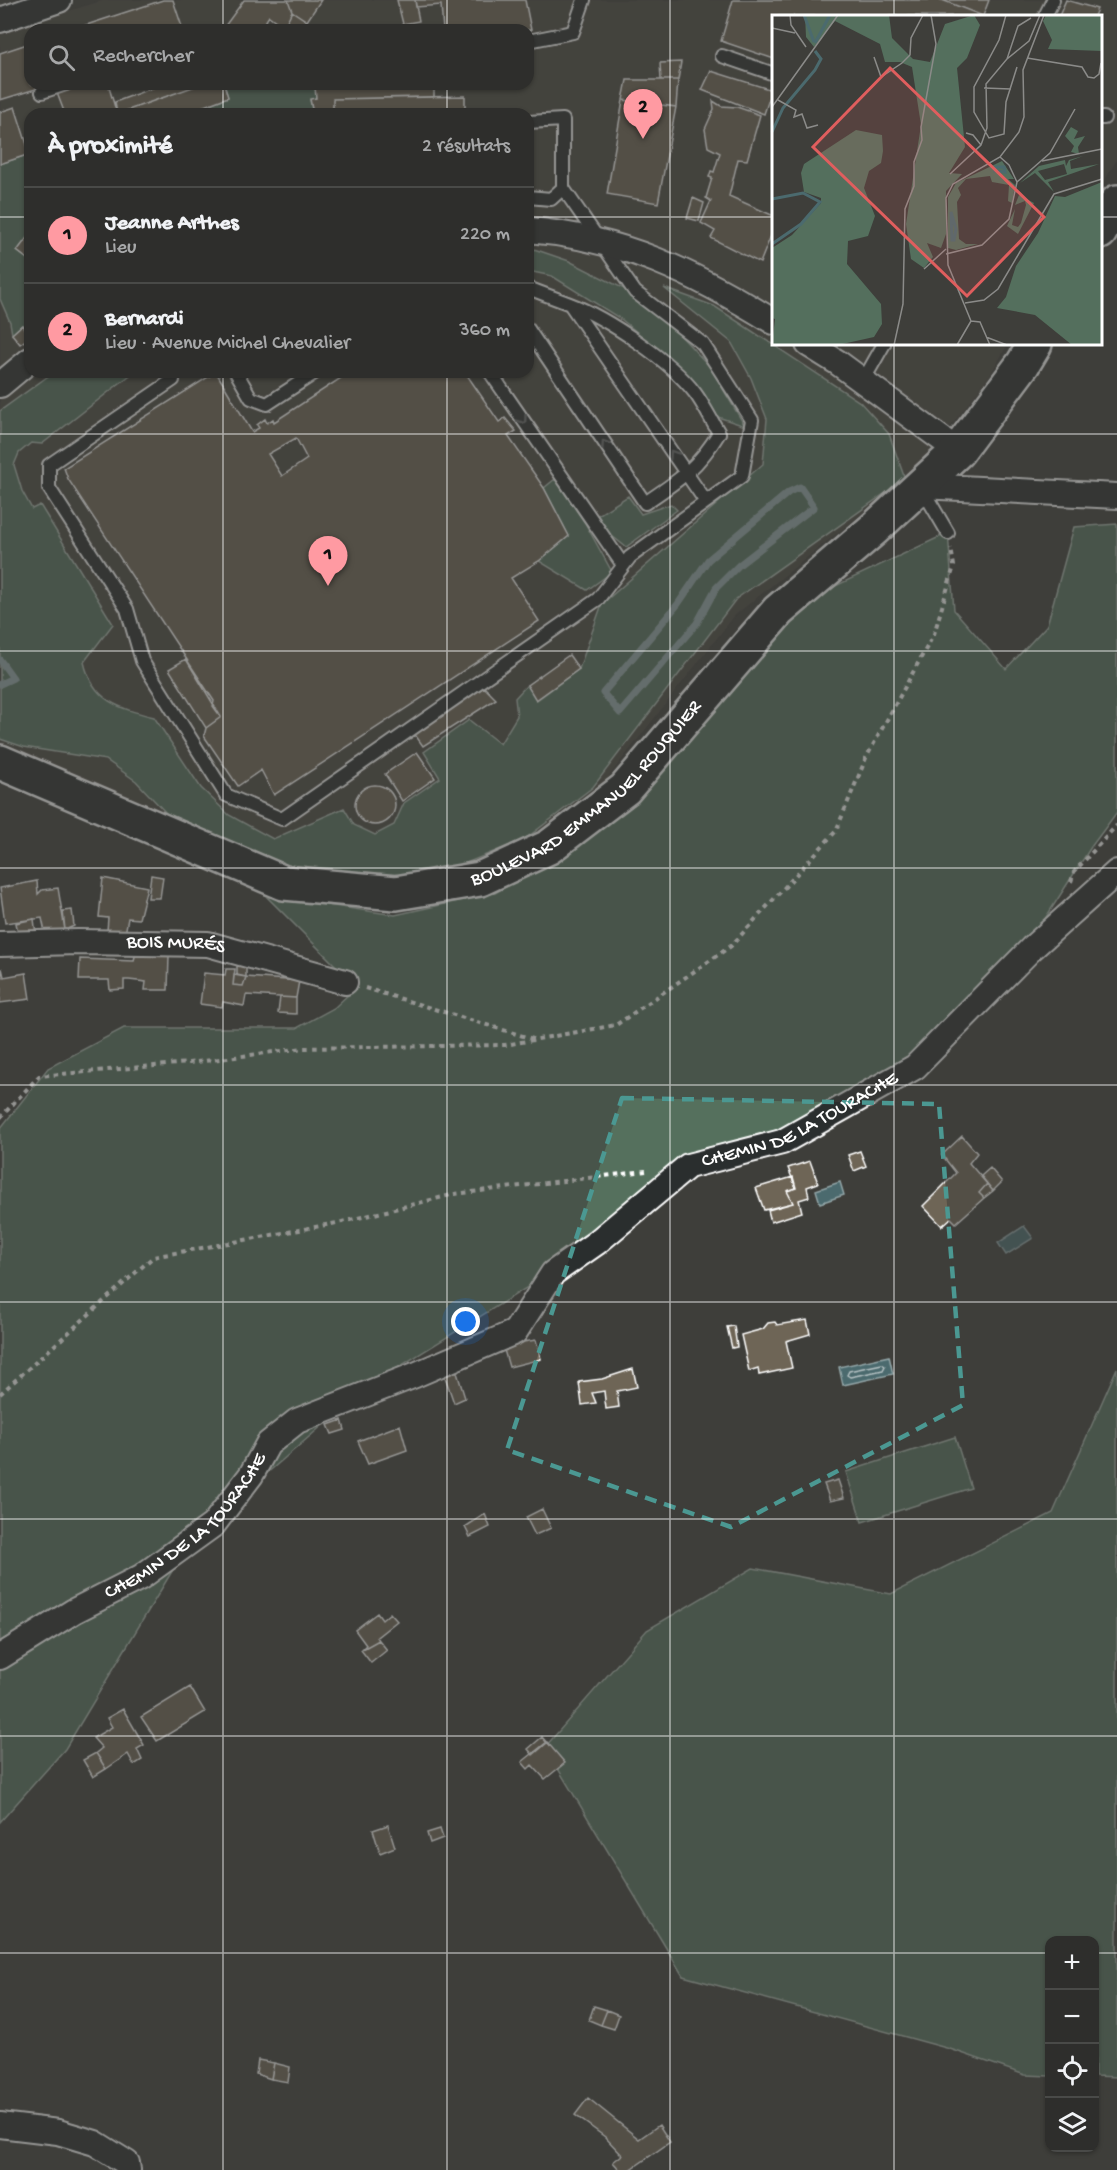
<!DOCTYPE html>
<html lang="fr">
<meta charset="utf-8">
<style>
:root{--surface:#2e2e2c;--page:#363634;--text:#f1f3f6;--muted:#a7a8a9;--line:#494a48;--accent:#ff9aa2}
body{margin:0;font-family:"Gochi Hand",sans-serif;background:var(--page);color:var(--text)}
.controls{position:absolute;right:18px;bottom:18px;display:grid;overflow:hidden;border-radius:12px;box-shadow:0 2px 4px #0004}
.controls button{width:54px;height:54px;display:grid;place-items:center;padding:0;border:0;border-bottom:2px solid var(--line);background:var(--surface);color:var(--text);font:30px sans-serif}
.you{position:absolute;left:466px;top:1322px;width:21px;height:21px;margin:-15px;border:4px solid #fff;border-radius:50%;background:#1a73e8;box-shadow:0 0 0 9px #1a73e833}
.badge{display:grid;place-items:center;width:39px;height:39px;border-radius:50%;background:var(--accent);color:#111;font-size:20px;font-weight:700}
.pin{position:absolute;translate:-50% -50px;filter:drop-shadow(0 2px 3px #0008)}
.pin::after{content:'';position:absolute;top:32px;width:21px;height:18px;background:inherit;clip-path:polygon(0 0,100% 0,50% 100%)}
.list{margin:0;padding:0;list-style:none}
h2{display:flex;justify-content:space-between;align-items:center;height:78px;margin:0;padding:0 24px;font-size:26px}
h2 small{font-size:20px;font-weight:400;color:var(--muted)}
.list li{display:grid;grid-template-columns:39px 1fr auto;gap:18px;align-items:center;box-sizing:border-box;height:96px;padding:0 24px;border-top:2px solid var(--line)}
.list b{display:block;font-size:22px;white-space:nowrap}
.list p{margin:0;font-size:20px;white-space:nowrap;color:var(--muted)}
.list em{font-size:20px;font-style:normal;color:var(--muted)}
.icon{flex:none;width:33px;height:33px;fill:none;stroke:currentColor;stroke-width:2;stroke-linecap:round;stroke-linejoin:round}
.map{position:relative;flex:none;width:1117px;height:2170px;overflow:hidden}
.search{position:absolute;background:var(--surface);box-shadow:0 2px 4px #0004;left:24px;top:24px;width:510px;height:66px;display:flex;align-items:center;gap:15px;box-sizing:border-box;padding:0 21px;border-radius:18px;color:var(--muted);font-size:22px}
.panel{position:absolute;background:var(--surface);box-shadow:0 2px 4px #0004;left:24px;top:108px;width:510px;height:270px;border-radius:18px}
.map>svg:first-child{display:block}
.built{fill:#4c4a42;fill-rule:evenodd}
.green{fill:#546f5d;stroke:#aab7ae;stroke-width:1.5}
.water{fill:#4b6a6e;stroke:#93a6a8;stroke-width:1.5}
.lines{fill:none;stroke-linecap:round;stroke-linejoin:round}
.shore{stroke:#b7c3c5;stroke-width:1.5}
.stream{stroke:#93a6a8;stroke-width:7}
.building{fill:#6e6556;stroke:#fff;stroke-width:1.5;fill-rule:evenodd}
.lane-casing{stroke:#fff;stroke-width:16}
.street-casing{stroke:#fff;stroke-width:28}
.secondary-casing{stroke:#fff;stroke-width:38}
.path{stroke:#fff;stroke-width:4;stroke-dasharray:4.5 4.5;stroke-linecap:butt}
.lane{stroke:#2a2d2e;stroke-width:12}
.street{stroke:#2a2d2e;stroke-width:24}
.secondary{stroke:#2a2d2e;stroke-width:33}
.oneway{stroke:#6a6c6d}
.marked{fill:none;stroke:#4b9892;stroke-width:4.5;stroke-dasharray:12 8;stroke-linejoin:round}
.grid{fill:none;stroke:#fff;stroke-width:1.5;stroke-opacity:0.55}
.labels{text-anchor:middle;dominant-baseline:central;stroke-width:5;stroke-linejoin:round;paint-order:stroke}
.street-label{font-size:20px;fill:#fff;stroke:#2a2d2e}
.inset-river{fill:none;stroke:#4b6a6e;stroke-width:3}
.inset-road{fill:none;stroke:#8b8b89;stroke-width:1.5}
.view{fill:#e05e5e;fill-opacity:0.15;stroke:#e05e5e;stroke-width:3}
.inset-edge{fill:none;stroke:#fff;stroke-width:3}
</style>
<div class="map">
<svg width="1117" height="2170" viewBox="0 0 1117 2170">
<rect width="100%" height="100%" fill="#3e3e3a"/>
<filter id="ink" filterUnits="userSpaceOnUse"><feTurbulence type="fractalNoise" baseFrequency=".0167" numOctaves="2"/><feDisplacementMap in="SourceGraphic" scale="12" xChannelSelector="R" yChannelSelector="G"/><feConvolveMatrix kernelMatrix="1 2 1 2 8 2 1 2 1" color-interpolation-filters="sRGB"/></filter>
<g filter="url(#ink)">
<!-- built -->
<path class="built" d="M105,0H1117V159L1101,187L1100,16H774V344H1008L990,375L941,439L905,479L735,615L595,794L502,854L412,882L347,881L232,853L0,749V32ZM30,30H528V84H30ZM30,114H528V372H30Z"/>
<!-- green -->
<path class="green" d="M224,84H315L316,98L310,100L313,114H183L228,97Z
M30,154V234L17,251L30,261V334L22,325L12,334L10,322L0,299V164Z
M528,247L569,261L648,301L710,367L745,426L715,416L677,365L621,319L552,276L528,271Z
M664,288L714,306L860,402L889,434L905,479L736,599L593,787L525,839L449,870L370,881L295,868L214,844L167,814L136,781L106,760L24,747L0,739V411L54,372H134L42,444L31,443L19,453L14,465L22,491L32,509L40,505L113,624L84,662C93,701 118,708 154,717L201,788L229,815L273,839L344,808L354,825L375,835L394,825L404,803L440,778L424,752L469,720L500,744L517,716L515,698L527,685L537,700L579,669L602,604L763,464L767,419L751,378L731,342Z
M555,479L585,523L612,572L587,590L539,561L569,536L544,488Z
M628,496L641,514L671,504L677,510L626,547L607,532L598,515Z
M1117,524V812L1091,847L1025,950L878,1087L757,1138L559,1257L531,1285L368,1386L192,1538L65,1749L0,1822V1129L48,1068L124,1028H297L334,1008L350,993L338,968L266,896L395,915L495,893L578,845L812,597L948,533L954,610L1006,669L1047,625L1074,527Z
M1117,1368V2077L1095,2076L1094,1940H1050L1049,2076L1025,2075L950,2049L683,1976L545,1747L647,1630L753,1568L891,1594L1053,1513Z
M955,1437L971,1488L862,1522L846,1472Z"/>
<!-- water -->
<path class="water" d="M840,1182L844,1195L820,1203L816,1190Z
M1024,1226L1033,1238L1006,1255L998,1243Z
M889,1356L893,1374L843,1385L839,1367Z"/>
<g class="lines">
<!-- shore -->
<path class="shore" d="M882,1364L885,1366L883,1370L850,1377L847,1375L849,1371Z"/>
<!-- stream -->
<path class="stream" d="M800,487L814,507L739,565L716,588L697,623L620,713L603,693L678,604L708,560L789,492Z
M0,660L13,678L0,684"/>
</g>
<!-- building -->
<path class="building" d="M163,0H173L183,30H71Z
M244,0H288L292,11L284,27L269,16L260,30H222Z
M288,0H321L307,21L292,11Z
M397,0H415L419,21L403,24Z
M415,0H525L531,30H443L441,5L416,7Z
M733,0H942L983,16H774V59L721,41Z
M942,0H989L983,16Z
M1066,0L1097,9L1094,16H1059Z
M292,11L307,21L301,30H289L284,27Z
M30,43V84H52L0,100V53Z
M681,62L678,80H661L660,63Z
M711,71L772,90L764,114L702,90Z
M627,80H678L676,107L623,100Z
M86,84H108L117,114H65L57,93Z
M163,84H201L117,114L115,102Z
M201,84H224L228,97L183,114H117Z
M434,84V97L333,99V114H313L310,99L316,98L315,86Z
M465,96V114H333V99Z
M623,100L676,107L658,203L607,194Z
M713,101L721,106L737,107L760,115L747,160L738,159L729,196L774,216V228L760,263L711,238L715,231L701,223L711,201L706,198L712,178L709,177L711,171L714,172L720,153L708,147L705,129L714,109Z
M15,107L30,154L0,164V112Z
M693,198L704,203L699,221L687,218Z
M30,234V261L17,251Z
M22,325L30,337L20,344L12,334Z
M216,372L252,432L259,428L257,425L265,419L267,423L273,419L274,422L350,372H465L499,422L505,418L516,431L508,436L544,488L569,536L539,561L511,578L539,621L274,795L261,770L238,786L204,736L206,728L221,717L213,706L214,701L68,479L64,468ZM296,438L307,459L282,476L268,454Z
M569,655L579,669L536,700L527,685Z
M186,659L221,717L206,728L169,669Z
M484,687L496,699L423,746L413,732Z
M417,752L435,778L402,801L385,774Z
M355 805a20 20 0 1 1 40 0a20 20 0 1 1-40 0Z
M151,875L163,877L160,898H148Z
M103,878L147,887L139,919L128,918L125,934L107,931L108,918L99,917Z
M37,881L38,894L42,890L58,888L65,930L45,932L42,918L5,923L0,888Z
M72,910L74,926L65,930L63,911Z
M34,919L36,935L19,937L16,923Z
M139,948L150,955L169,956L168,990H145L146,982L129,980H124V989L110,990L109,980H79L80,959L134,961L135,956H139Z
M237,966L246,967V977L237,975Z
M2,968L4,977L26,973L30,999L0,1003Z
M226,969H235L233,985L243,986L246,977L299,981L296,998L246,995L244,1006L223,1002L222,1007L200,1004L204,973L225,975Z
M234,975L246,977L243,986L233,985Z
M280,997L296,998V1014L278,1013Z
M962,1136L977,1153L969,1163L987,1184L979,1193L984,1198L956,1223L951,1218L942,1226L923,1206L956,1173L942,1155Z
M860,1151L866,1166L854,1171L848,1155Z
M810,1161L818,1183L807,1187L809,1197L799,1200L802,1212L771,1222L768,1210L793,1203L787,1191L796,1188L788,1168Z
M990,1168L1002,1182L993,1191L981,1176Z
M793,1177L796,1188L787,1191L793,1203L764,1210L756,1188Z
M987,1184L993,1191L984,1198L979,1193Z
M807,1320L810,1334L786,1341L792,1368L759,1375L758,1368L749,1371L741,1335L763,1329L768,1323L775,1322L777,1325Z
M734,1326L737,1347L732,1348L727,1327Z
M536,1340L541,1359L509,1367L504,1350L523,1342Z
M455,1366L465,1398L454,1403L443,1371Z
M633,1369L637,1387L617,1391L619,1407L606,1409L604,1391L592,1393L596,1403L582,1405L579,1382L602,1379Z
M342,1420L345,1430L332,1434L328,1425Z
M400,1425L407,1450L368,1464L358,1441Z
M838,1480L844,1498L830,1501L824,1484Z
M542,1509L551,1528L535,1535L526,1517Z
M485,1514L490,1527L470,1537L465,1527Z
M377,1613L382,1620L390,1613L397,1621L377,1637L379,1640L361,1650L366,1645L355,1630Z
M379,1640L387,1650L371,1663L361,1650Z
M190,1687L205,1712L157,1741L141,1717Z
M123,1709L144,1745L137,1749L142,1760L134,1765L128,1754L106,1769L96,1753L102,1748L93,1738L112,1727L107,1718Z
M542,1737L547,1743L533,1755L528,1749Z
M547,1742L565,1763L545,1779L532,1765L528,1769L522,1762Z
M96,1753L106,1769L93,1777L83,1760Z
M388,1825L395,1847L380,1853L373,1830Z
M440,1829L443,1838L430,1843L427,1833Z
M594,2006L607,2010L601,2025L589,2020Z
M607,2010L619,2015L614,2029L601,2025Z
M258,2060L274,2063L271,2079L256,2074Z
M274,2063L290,2067L288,2082L271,2079Z
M588,2098L639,2139L659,2125L670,2142L630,2170H620L613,2162L622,2155L605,2137L575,2115Z"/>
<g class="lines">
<defs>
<path id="lane" d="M1045,16L1053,0
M528,41L573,32L584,0
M722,56L774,74
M42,92L66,84
M1100,118H1104
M528,122L563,120V188
M528,288L570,304L706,502
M528,329L645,503C679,480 697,469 719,433C711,420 704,405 695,393C671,361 607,318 570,304
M172,372L173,380L49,465V488L127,609L142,661L226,795L282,819L598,599L630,557L742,476L752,420L703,344L635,292L563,188L551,199L528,197
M236,372L251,398L267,404L316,372
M490,372L623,565
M863,381L884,344
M921,487L948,533"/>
<g id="street">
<path d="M0,20L59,0"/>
<path d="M528,230C621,237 695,273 774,322"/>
<path d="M808,344L837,362L958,451"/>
<path d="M0,385L30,360"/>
<path d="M921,486L1117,496"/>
<path id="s1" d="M0,944L78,942L208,944L345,982"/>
<path id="s2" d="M0,1657L74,1611L141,1577L213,1525L251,1475L268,1444L297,1421L415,1375L515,1332L553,1273L596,1243L688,1166L782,1142L915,1067L1032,948L1117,872"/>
<path d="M0,2125L58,2132L95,2143L127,2163L128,2170"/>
</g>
<g id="secondary">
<path d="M1100,232L1117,202"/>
<path id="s3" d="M0,762L284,883L396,893L480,879L549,847L625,789L778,611L874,529L958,451L1023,364L1035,344"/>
</g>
</defs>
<!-- lane casing -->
<use href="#lane" class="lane-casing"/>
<!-- street casing -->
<use href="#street" class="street-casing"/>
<!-- secondary casing -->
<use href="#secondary" class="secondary-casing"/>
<!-- path -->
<path class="path" d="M1071,882L1074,872L1117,825
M365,988L533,1039
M0,1118L39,1076L189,1063L304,1048L505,1045L616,1025L731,946L836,831L866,758L934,634L954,566L951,548
M0,1394L153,1257L342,1222L455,1194L646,1171"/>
<!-- lane -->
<use href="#lane" class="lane"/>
<!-- street -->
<use href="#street" class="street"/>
<!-- secondary -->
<use href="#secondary" class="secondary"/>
</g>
<!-- one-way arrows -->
<defs><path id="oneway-chevron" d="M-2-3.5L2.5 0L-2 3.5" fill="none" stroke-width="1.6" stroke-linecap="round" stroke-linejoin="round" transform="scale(1.5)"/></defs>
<g class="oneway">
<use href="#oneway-chevron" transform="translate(523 420) rotate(55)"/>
<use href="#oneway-chevron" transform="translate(605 444) rotate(-124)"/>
<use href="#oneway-chevron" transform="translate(673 454) rotate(-124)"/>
</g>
</g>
<!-- marked area -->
<path d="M0 0H1117V2170H0ZM622,1098L939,1104L963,1405L731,1527L507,1450Z" fill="#3e3e3a" fill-opacity=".55" fill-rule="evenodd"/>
<path class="marked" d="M622,1098L939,1104L963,1405L731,1527L507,1450Z"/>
<!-- grid -->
<path class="grid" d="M223,0V30M447,0V30M670,0V2170M894,0V16M223,84V114M447,84V114M0,217H30M528,217H774M1100,217H1117M894,344V2170M223,372V2170M447,372V2170M0,434H1117M0,651H1117M0,868H1117M0,1085H1117M0,1302H1117M0,1519H1117M0,1736H1117M0,1953H1050M1094,1953H1117"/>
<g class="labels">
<!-- street labels -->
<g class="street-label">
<text stroke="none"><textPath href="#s3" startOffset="644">BOULEVARD EMMANUEL ROUQUIER</textPath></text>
<text stroke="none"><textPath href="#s1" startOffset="176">BOIS MURÉS</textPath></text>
<text stroke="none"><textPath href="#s2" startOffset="986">CHEMIN DE LA TOURACHE</textPath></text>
<text stroke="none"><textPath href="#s2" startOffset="230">CHEMIN DE LA TOURACHE</textPath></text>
</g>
</g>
<!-- overview -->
<g transform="translate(772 15)">
<rect width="330" height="330" fill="#3e3e3a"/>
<path d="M33,0H117L120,23L141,44L158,47L173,9L202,0L208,10L195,43L185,53L193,132L177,158L190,159L174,176V219L169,233L155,228L161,242L152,253L139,244L134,209L149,110L140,52L128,47H113L108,29L63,6L42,32L34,22ZM274,0H330V36L276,34L280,25L271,6ZM299,112L306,116L302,124L313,121L306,132L307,139L299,137L302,131L293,121ZM84,115L110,120L111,136L109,148L97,156L92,173L103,201L96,221L76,226L75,249L109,289L110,309L102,322L66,330H0L3,304L0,303V233L20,220L49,188V183L32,177L29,158L32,149ZM311,141L298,146L299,154L327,149L276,167L282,177L263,158L248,168L267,151L293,145L294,151L297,145ZM292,149L295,159L273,165L266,156ZM230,146L242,164H236L243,170L240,188L236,186L237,170L220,167L218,161L194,164L186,173L189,180L185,187L187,224L194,229H206L184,235L176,233V182L184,168ZM330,167V330H300L263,300L225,293L234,282L244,251L266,218L283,181L293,182ZM247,180L262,188L246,219L235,211L243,194L240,210L246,212L249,208L254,190L253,186L243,190Z" fill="#546f5d" fill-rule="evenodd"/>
<path class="inset-river" d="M32,0L42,27M43,28L58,0M0,117L11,93L43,55L49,44L43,36M224,152H232L233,157L223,156ZM0,184L31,178L48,187L29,209L0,229M179,197L184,214L182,225H180Z"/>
<path class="inset-road" d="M18,0L19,10L34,32M234,0L227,25L202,72V97L217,123L232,119L234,87L245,52M0,13L23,18M102,42L109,62L130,48L138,40L139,23L151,0M255,43L310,52L316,62L322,63L327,59L329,48M235,44L257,26L268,0M212,73L239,74M6,85L24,95L22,102L30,99L35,113L46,110M0,92L66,0M194,118L201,120L209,130M270,146L330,134M178,159L209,130L215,113L214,69L235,44L246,11L259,3M245,167L278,138L303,94M174,239L210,230L237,204L245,167L237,150L228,142M152,254L174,234M193,288L212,285L226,274L282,179L330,164M199,306L176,250L174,183L181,169L228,142L247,117L252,102L251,55L272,0M199,306L208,307L218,330M214,322L235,330M122,330L131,289L133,194L142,171V147L150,125L149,112L164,29L159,0M185,330L199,306"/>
<path class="view" d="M118,53L272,202L195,281L41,132Z"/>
<rect width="330" height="330" class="inset-edge"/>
</g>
</svg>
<div class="controls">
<button>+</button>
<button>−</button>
<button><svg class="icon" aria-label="locate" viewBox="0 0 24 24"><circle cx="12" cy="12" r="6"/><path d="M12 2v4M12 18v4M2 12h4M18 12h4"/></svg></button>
<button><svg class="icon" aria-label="layers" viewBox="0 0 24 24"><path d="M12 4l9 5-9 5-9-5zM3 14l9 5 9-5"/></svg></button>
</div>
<div class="you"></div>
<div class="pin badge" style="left:328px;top:586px">1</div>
<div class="pin badge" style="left:643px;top:139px">2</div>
<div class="search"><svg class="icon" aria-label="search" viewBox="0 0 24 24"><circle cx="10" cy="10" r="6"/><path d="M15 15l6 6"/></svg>Rechercher</div>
<section class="panel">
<h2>À proximité<small>2 résultats</small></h2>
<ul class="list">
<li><span class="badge">1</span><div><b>Jeanne Arthes</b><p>Lieu</p></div><em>220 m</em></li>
<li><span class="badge">2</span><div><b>Bernardi</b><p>Lieu · Avenue Michel Chevalier</p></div><em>360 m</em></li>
</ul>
</section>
</div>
